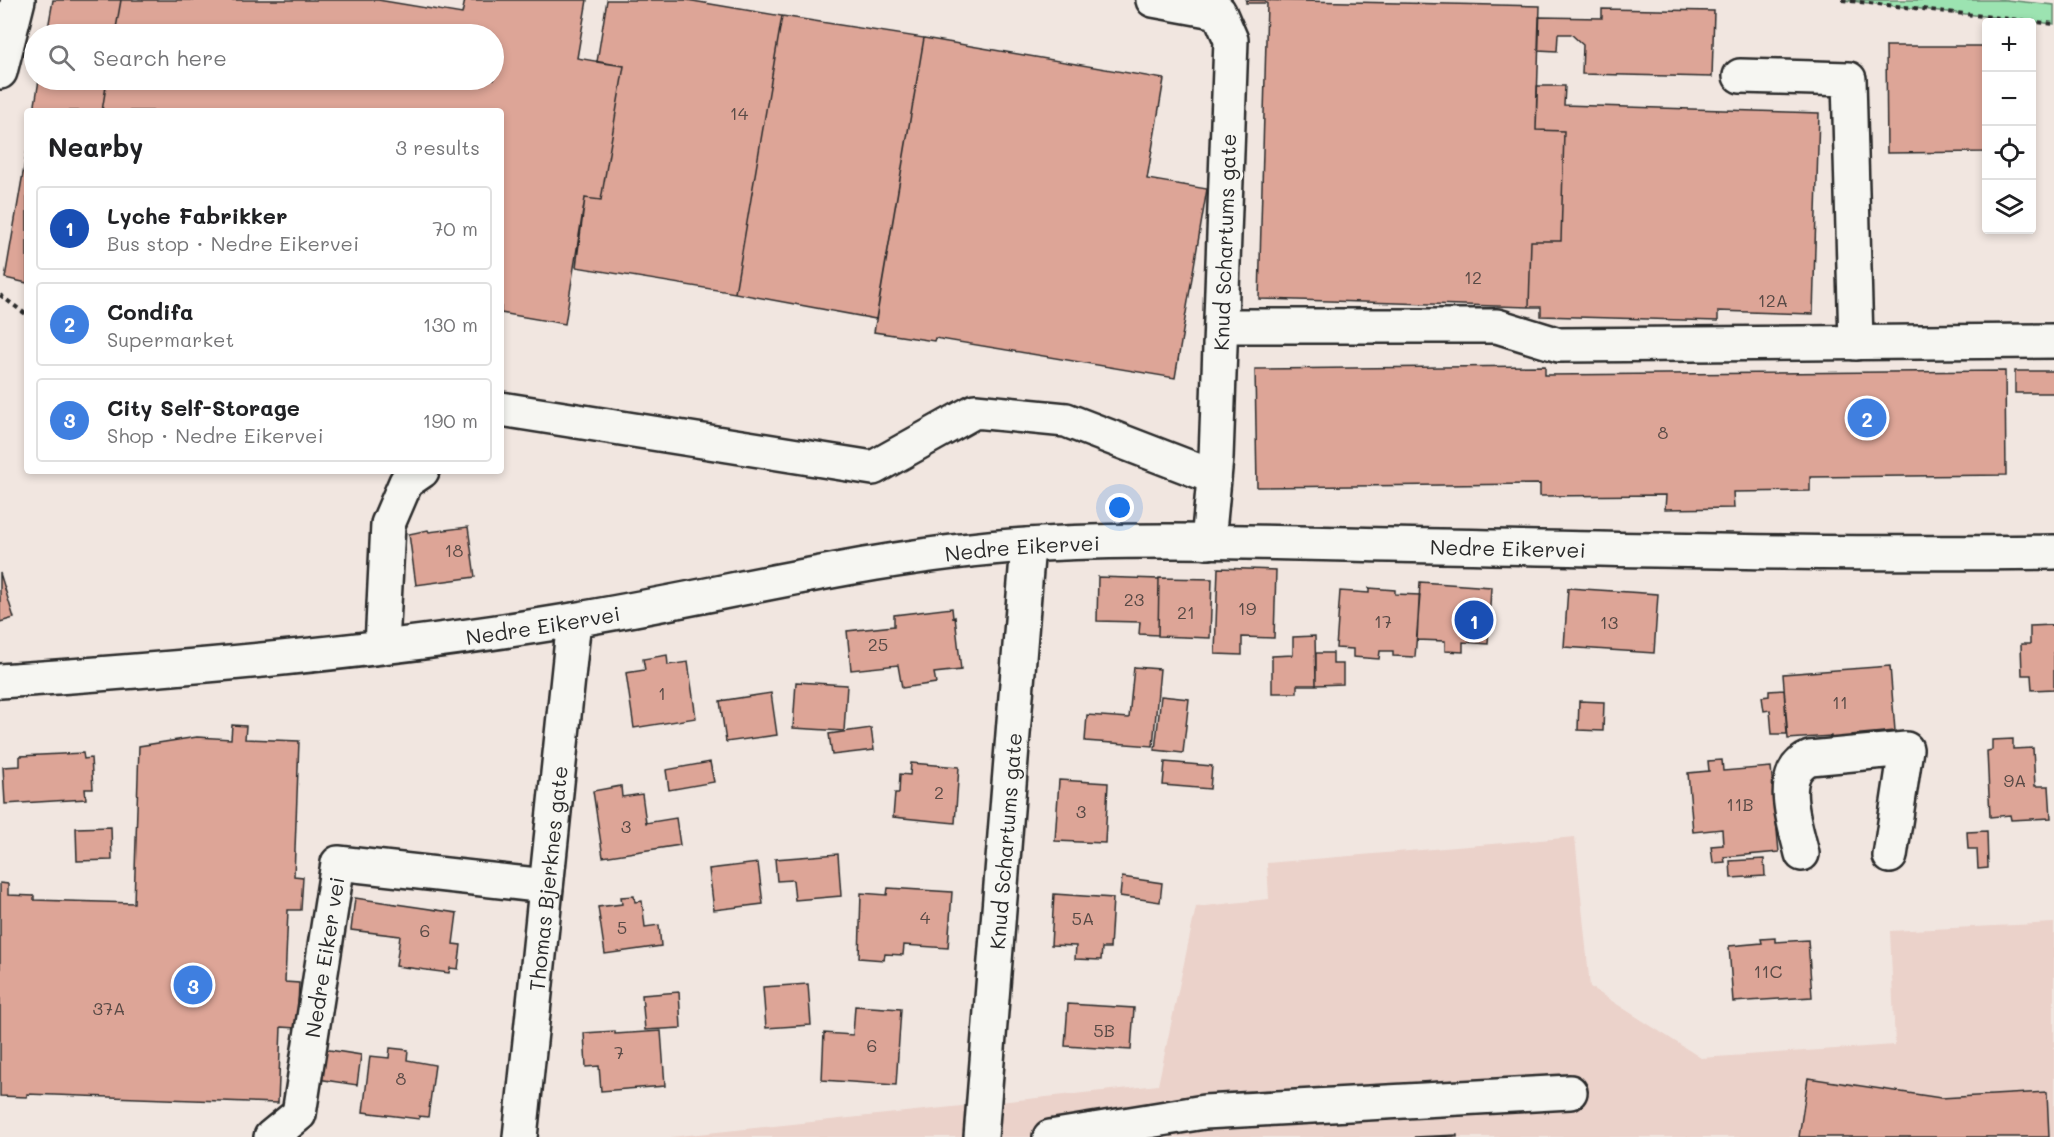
<!DOCTYPE html>
<meta charset="utf-8">
<style>
:root{--surface:#fff;--page:#f6f6f6;--text:#202124;--muted:#757577;--line:#e0e0e0;--accent:#7c3aed}
body{margin:0;font-family:Mali,sans-serif;background:var(--page);color:var(--text)}
.controls{position:absolute;right:18px;top:18px;display:grid;overflow:hidden;border-radius:6px;box-shadow:0 3px 9px #0003}
.controls button{width:54px;height:54px;display:grid;place-items:center;padding:0;border:0;border-bottom:2px solid var(--line);background:var(--surface);color:var(--text);font:30px sans-serif}
.you{position:absolute;left:1120px;top:508px;width:21px;height:21px;margin:-15px;border:4px solid #fff;border-radius:50%;background:#1a73e8;box-shadow:0 0 0 9px #1a73e833}
.badge{display:grid;place-items:center;width:39px;height:39px;border-radius:50%;background:var(--accent);color:#fff;font-size:20px;font-weight:700}
.pin{position:absolute;translate:-50% -50%;border:3px solid #fff;box-shadow:0 2px 6px #0006}
.list{margin:0;padding:0;list-style:none}
h2{display:flex;justify-content:space-between;align-items:center;height:78px;margin:0;padding:0 24px;font-size:26px}
h2 small{font-size:20px;font-weight:400;color:var(--muted)}
.list li{display:grid;grid-template-columns:39px 1fr auto;gap:18px;align-items:center;box-sizing:border-box;height:84px;margin:0 12px 12px;padding:0 12px;border:2px solid var(--line);border-radius:6px}
.list b{display:block;font-size:22px;white-space:nowrap}
.list p{margin:0;font-size:20px;white-space:nowrap;color:var(--muted)}
.list em{font-size:20px;font-style:normal;color:var(--muted)}
.icon{flex:none;width:33px;height:33px;fill:none;stroke:currentColor;stroke-width:2;stroke-linecap:round;stroke-linejoin:round}
.map{position:relative;flex:none;width:2054px;height:1137px;overflow:hidden}
.search{position:absolute;background:var(--surface);box-shadow:0 3px 9px #0003;left:24px;top:24px;width:480px;height:66px;display:flex;align-items:center;gap:15px;box-sizing:border-box;padding:0 21px;border-radius:33px;color:var(--muted);font-size:22px}
.panel{position:absolute;background:var(--surface);box-shadow:0 3px 9px #0003;left:24px;top:108px;width:480px;height:366px;border-radius:6px}
.map>svg:first-child{display:block}
.built{fill:#ebd2ca}
.green{fill:#9ce3b1;stroke:#64876e;stroke-width:1.5}
.building{fill:#dda597;stroke:#2b2b2b;stroke-width:1.5}
.lines{fill:none;stroke-linecap:round;stroke-linejoin:round}
.minor-casing{stroke:#2b2b2b;stroke-width:38}
.major-casing{stroke:#2b2b2b;stroke-width:38}
.path{stroke:#2b2b2b;stroke-width:4;stroke-dasharray:4.5 4.5;stroke-linecap:butt}
.minor{stroke:#f6f6f2;stroke-width:33}
.major{stroke:#f6f6f2;stroke-width:33}
.labels{text-anchor:middle;dominant-baseline:central;stroke-width:6;stroke-linejoin:round;paint-order:stroke}
.number-label{font-size:18px;fill:#584a46}
.street-label{font-size:21px;fill:#2b2b2b;stroke:#f6f6f2}
</style>
<div class="map">
<svg width="2054" height="1137" viewBox="0 0 2054 1137">
<rect width="100%" height="100%" fill="#f1e6e0"/>
<filter id="ink" filterUnits="userSpaceOnUse"><feTurbulence type="fractalNoise" baseFrequency=".0167" numOctaves="2"/><feDisplacementMap in="SourceGraphic" scale="12" xChannelSelector="R" yChannelSelector="G"/><feConvolveMatrix kernelMatrix="1 2 1 2 8 2 1 2 1" color-interpolation-filters="sRGB"/></filter>
<g filter="url(#ink)">
<!-- built -->
<path class="built" d="M1575,837L1590,987L1701,1058L1895,1045L1890,931L2054,923V1137H670L1158,1085L1196,907L1269,899L1267,863Z"/>
<!-- green -->
<path class="green" d="M1842,0H2006L2054,5V24Z"/>
<!-- building -->
<path class="building" d="M53,0H121L115,34H47Z
M121,0H378L462,14L465,0H587L577,58L624,66L601,200L585,198L565,324L501,313V111H102L107,80H494V34H115Z
M607,0H687L782,16L735,293L576,267L585,198L601,200L624,66L597,62Z
M1246,0L1540,6L1536,130L1564,131L1561,241H1531L1529,307L1259,299L1267,3H1246Z
M1602,9L1714,11L1712,77L1582,74L1583,45L1571,34H1558L1557,51L1538,50L1539,17L1602,18Z
M782,16L924,38L876,319L735,293Z
M924,38L1164,79L1147,179L1207,189L1175,378L935,338L934,341L874,332Z
M1886,46H1986V152L1887,153Z
M39,80H107L102,111H34Z
M1537,86H1565L1564,105L1819,113L1813,314L1718,311V321L1541,316V307H1529L1531,241H1561L1564,131L1536,130Z
M27,150V283L5,278Z
M1545,366V375L2005,371L2006,475L1810,477V491L1733,492L1734,508L1665,509L1666,495L1540,496V484L1257,487L1255,369Z
M2015,371H2054V393H2015Z
M468,527L475,577L416,585L409,534L428,530L429,532Z
M1218,568L1276,570L1274,638L1242,637V655L1215,654Z
M0,573L14,618L0,622Z
M1098,577L1159,579L1158,635L1139,634L1140,622L1097,621Z
M1159,578L1212,579L1210,638L1158,636Z
M1420,582L1491,587L1488,644L1463,642V652L1445,651V641L1417,640Z
M1369,588L1395,590V594L1420,595L1415,657L1393,656V651H1380L1379,659L1353,657V649L1336,648L1340,591L1369,593Z
M1568,588L1658,594L1654,653L1564,647Z
M952,608L953,618L955,617L961,670L934,673L936,683L902,688L898,665L851,670L847,631L894,626V615Z
M2054,625V689L2032,690L2031,675H2022L2021,644H2030V626Z
M1315,636L1316,685H1297V693H1272V656L1293,655V637Z
M1316,653H1333V664H1343V684L1316,685Z
M667,655L668,665L688,662L696,718L634,728L626,673L645,670L643,659Z
M1890,666L1895,731L1851,735V743L1832,744L1831,736L1788,739L1783,674Z
M1134,667L1160,669L1153,746L1085,741L1087,715L1129,718Z
M796,682L847,685L844,731L793,728Z
M1784,690L1787,734H1772L1770,710L1764,711L1762,697L1769,696V691Z
M771,693L777,735L726,742L720,701Z
M1161,696L1189,699L1183,753L1155,750Z
M1579,701L1604,702L1603,731L1578,730Z
M232,725L246,726L245,739L299,741L294,876L303,877L301,910H288L285,982L299,983L297,1028L281,1027L278,1103L27,1094V1097L0,1096V883L8,884V895L34,896V900L134,903L139,746L197,737L231,739Z
M871,728L874,750L832,755L829,734Z
M2013,739V749L2033,748L2035,786H2049L2051,818L2011,820L2010,815L1990,817L1987,751L1992,750V740Z
M83,753L84,759L91,758L93,789H85L86,799L5,804L3,767L20,766V756Z
M1722,760L1723,771L1771,767L1779,852L1724,857L1725,862L1713,863L1711,846L1723,845L1722,829L1693,832L1688,773L1709,771L1708,761Z
M710,762L714,782L669,790L666,770Z
M1165,762L1212,766L1210,789L1163,785Z
M911,763L959,767L955,823L893,817L895,793H899L900,774L910,775Z
M1059,780L1108,783L1105,843L1055,841Z
M621,786L622,797L642,794L646,823L676,818L680,845L603,857L593,791Z
M111,827L112,860L77,861L76,828Z
M1987,831L1988,868L1978,869L1977,849H1968L1967,832Z
M838,854L841,896L795,900L793,880L777,881L775,859Z
M1764,859L1765,876L1731,878L1730,861Z
M758,863L763,904L714,910L709,869Z
M1122,877L1162,883L1160,902L1120,896Z
M888,888L952,892L948,948L904,945L903,955L885,954L884,960L859,958L861,893L887,895Z
M1054,894L1113,898L1110,948H1102L1101,960L1075,959L1076,946L1051,945Z
M634,896L635,902L642,901L645,927L659,925L661,946L605,954L598,907L622,904L621,897Z
M355,898L457,913L453,944L461,945L458,969L450,968L449,973L396,966L400,936L351,930Z
M1775,938V942L1808,940L1812,997L1733,1002L1729,946L1762,943L1761,939Z
M808,984L811,1025L766,1028L763,987Z
M679,992L681,1028L645,1030L642,995Z
M1068,1004L1134,1008L1131,1050L1065,1046Z
M855,1006L901,1009L896,1085L822,1080L824,1033L853,1035Z
M615,1031V1034L661,1031L665,1086L601,1091L599,1066L586,1067L584,1033Z
M390,1048L408,1050L407,1060L435,1065L428,1117L419,1116V1119L363,1112L370,1056L389,1058Z
M323,1049L361,1055L357,1085L318,1079Z
M1808,1078L1941,1098L2047,1092L2049,1137H1799Z
M1457,1135V1137H1414Z"/>
<g class="lines">
<defs>
<g id="minor">
<path d="M1153,0L1219,12L1231,40L1216,458L1208,542"/>
<path d="M0,72L18,0"/>
<path d="M1740,76L1849,79L1856,343"/>
<path d="M1221,326H1497L1559,345L2054,341"/>
<path d="M501,409L873,468L975,411L1066,420L1214,477"/>
<path d="M382,646L388,524L406,482L422,471"/>
<path d="M1802,854C1796,827 1775,772 1810,758L1906,749L1890,856"/>
<path id="s1" d="M271,1137L299,1114L338,863L546,886"/>
<path id="s2" d="M520,1137L574,620"/>
<path id="s3" d="M981,1137L1028,545"/>
<path d="M1050,1137L1204,1112L1570,1092"/>
</g>
<g id="major">
<path id="s4" d="M0,681C189,668 380,652 567,621C721,596 872,555 1027,545C1148,537 1270,543 1390,545C1611,549 1833,555 2054,552"/>
</g>
</defs>
<!-- minor casing -->
<use href="#minor" class="minor-casing"/>
<!-- major casing -->
<use href="#major" class="major-casing"/>
<!-- path -->
<path class="path" d="M1842,0L2054,24
M0,295L27,315"/>
<!-- minor -->
<use href="#minor" class="minor"/>
<!-- major -->
<use href="#major" class="major"/>
</g>
</g>
<g class="labels">
<!-- number labels -->
<g class="number-label">
<text x="739" y="113">14</text>
<text x="1473" y="277">12</text>
<text x="1773" y="300">12A</text>
<text x="1663" y="432">8</text>
<text x="454" y="550">18</text>
<text x="1134" y="599">23</text>
<text x="1247" y="608">19</text>
<text x="1186" y="612">21</text>
<text x="1383" y="621">17</text>
<text x="1609" y="622">13</text>
<text x="878" y="644">25</text>
<text x="662" y="693">1</text>
<text x="1840" y="702">11</text>
<text x="2015" y="780">9A</text>
<text x="939" y="792">2</text>
<text x="1740" y="804">11B</text>
<text x="1081" y="811">3</text>
<text x="626" y="826">3</text>
<text x="925" y="917">4</text>
<text x="1083" y="918">5A</text>
<text x="622" y="927">5</text>
<text x="425" y="930">6</text>
<text x="1768" y="971">11C</text>
<text x="109" y="1008">37A</text>
<text x="1104" y="1030">5B</text>
<text x="872" y="1045">6</text>
<text x="619" y="1052">7</text>
<text x="401" y="1078">8</text>
</g>
<!-- street labels -->
<g class="street-label">
<text transform="translate(1224 242) rotate(-88)">Knud Schartums gate</text>
<text stroke="none"><textPath href="#s4" startOffset="1518">Nedre Eikervei</textPath></text>
<text stroke="none"><textPath href="#s4" startOffset="1032">Nedre Eikervei</textPath></text>
<text stroke="none"><textPath href="#s4" startOffset="546">Nedre Eikervei</textPath></text>
<text stroke="none"><textPath href="#s3" startOffset="297">Knud Schartums gate</textPath></text>
<text stroke="none"><textPath href="#s2" startOffset="260">Thomas Bjerknes gate</textPath></text>
<text stroke="none"><textPath href="#s1" startOffset="195">Nedre Eiker vei</textPath></text>
</g>
</g>
</svg>
<div class="controls">
<button>+</button>
<button>−</button>
<button><svg class="icon" aria-label="locate" viewBox="0 0 24 24"><circle cx="12" cy="12" r="6"/><path d="M12 2v4M12 18v4M2 12h4M18 12h4"/></svg></button>
<button><svg class="icon" aria-label="layers" viewBox="0 0 24 24"><path d="M12 4l9 5-9 5-9-5zM3 14l9 5 9-5"/></svg></button>
</div>
<div class="you"></div>
<div class="pin badge" style="left:1474px;top:620px;background:#1a4fb4">1</div>
<div class="pin badge" style="left:1867px;top:418px;background:#3f7fe0">2</div>
<div class="pin badge" style="left:193px;top:985px;background:#3f7fe0">3</div>
<div class="search"><svg class="icon" aria-label="search" viewBox="0 0 24 24"><circle cx="10" cy="10" r="6"/><path d="M15 15l6 6"/></svg>Search here</div>
<section class="panel">
<h2>Nearby<small>3 results</small></h2>
<ul class="list">
<li><span class="badge" style="background:#1a4fb4">1</span><div><b>Lyche Fabrikker</b><p>Bus stop · Nedre Eikervei</p></div><em>70 m</em></li>
<li><span class="badge" style="background:#3f7fe0">2</span><div><b>Condifa</b><p>Supermarket</p></div><em>130 m</em></li>
<li><span class="badge" style="background:#3f7fe0">3</span><div><b>City Self-Storage</b><p>Shop · Nedre Eikervei</p></div><em>190 m</em></li>
</ul>
</section>
</div>
